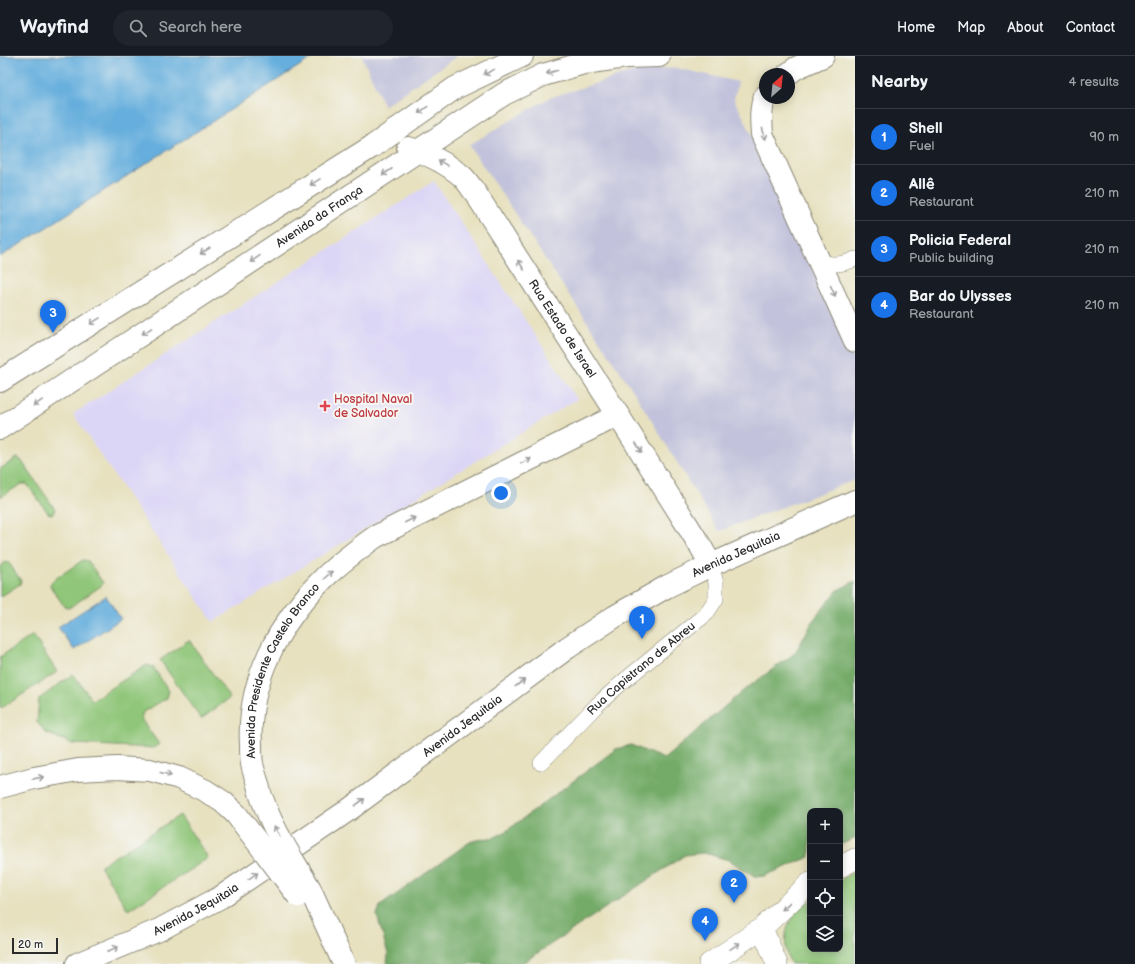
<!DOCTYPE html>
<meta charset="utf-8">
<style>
:root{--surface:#171b24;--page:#20242c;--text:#f1f3f6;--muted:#9ea1a6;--line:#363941;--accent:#1a73e8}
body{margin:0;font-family:"Balsamiq Sans",sans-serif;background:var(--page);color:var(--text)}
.controls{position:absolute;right:12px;bottom:12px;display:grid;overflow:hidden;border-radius:8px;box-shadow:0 2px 10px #0003}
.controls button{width:36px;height:36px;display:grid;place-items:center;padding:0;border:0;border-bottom:1px solid var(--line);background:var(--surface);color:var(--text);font:20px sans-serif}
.compass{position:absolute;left:759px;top:12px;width:36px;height:36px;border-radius:50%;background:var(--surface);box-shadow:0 2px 10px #0003;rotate:27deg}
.scale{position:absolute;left:12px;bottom:10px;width:46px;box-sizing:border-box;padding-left:4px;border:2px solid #2b2b2b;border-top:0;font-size:11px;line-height:14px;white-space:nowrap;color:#2b2b2b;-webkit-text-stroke:3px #f6f6f2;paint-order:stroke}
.you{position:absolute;left:501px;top:437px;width:14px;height:14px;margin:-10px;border:3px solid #fff;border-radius:50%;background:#1a73e8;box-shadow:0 0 0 6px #1a73e833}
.badge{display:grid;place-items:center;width:26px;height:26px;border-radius:50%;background:var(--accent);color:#fff;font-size:13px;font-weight:700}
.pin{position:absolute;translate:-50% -33px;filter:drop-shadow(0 1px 2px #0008)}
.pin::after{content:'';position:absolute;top:21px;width:14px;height:12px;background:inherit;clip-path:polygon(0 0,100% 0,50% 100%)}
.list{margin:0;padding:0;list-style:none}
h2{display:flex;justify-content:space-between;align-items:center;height:52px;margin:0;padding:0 16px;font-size:17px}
h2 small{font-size:13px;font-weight:400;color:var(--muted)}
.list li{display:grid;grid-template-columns:26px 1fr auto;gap:12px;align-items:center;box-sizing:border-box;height:56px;padding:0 16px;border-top:1px solid var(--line)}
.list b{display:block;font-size:15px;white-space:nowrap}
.list p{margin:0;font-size:13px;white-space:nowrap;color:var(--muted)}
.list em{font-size:13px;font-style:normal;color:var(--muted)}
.icon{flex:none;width:22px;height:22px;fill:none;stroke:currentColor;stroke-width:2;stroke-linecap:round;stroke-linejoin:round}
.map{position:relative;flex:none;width:855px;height:908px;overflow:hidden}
header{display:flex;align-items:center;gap:24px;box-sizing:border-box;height:56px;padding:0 20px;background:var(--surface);border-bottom:1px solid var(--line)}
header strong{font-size:19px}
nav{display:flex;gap:22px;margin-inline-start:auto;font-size:14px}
.search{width:280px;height:36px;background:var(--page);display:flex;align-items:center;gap:10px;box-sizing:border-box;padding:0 14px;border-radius:22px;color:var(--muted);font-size:15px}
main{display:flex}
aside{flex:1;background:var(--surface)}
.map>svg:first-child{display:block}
.built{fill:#dcd6f6}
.industrial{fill:#c2c2dc}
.green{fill:#90c679;stroke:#5e7852}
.forest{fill:#74ab69;stroke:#506b4a}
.water{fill:#65aedd;stroke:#486c84}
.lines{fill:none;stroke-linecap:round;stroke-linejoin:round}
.street-casing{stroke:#898675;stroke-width:16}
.secondary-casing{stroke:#898675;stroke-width:22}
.primary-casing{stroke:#898675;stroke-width:24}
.street{stroke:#fff;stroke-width:15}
.secondary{stroke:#fff;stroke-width:21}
.primary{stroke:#fff;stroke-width:22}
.primary-bridge-casing{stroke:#898675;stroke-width:24;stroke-linecap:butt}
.primary-bridge{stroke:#fff;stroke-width:22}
.oneway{stroke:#a0a0a0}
.health-dot{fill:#e0444e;stroke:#f6f6f2;stroke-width:1.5}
.labels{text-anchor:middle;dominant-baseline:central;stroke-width:4;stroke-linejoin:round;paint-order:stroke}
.street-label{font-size:12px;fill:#2b2b2b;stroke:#f6f6f2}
.health-label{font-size:12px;fill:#be3a42;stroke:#f6f6f2;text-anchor:start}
</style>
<header>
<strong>Wayfind</strong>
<div class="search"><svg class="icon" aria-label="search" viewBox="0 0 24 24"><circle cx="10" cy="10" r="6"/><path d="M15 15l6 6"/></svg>Search here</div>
<nav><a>Home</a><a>Map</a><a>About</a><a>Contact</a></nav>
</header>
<main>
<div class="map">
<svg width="855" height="908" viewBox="0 0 855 908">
<rect width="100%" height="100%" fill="#f6f6f2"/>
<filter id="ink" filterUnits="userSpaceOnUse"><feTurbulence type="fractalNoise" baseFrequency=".025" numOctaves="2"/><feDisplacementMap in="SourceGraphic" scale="8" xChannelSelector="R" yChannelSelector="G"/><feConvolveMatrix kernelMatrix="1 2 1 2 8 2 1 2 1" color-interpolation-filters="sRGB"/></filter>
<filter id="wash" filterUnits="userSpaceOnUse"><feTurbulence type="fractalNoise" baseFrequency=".012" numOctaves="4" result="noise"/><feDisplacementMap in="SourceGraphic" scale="16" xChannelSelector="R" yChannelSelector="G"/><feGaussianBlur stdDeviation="0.9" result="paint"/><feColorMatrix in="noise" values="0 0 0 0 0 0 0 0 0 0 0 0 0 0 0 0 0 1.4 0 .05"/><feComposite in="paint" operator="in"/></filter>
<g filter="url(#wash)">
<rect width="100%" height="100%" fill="#e7e1bf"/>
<!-- built -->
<path class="built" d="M434,125L577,343L213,566L73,358Z"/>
<!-- industrial -->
<path class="industrial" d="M362,0H457L384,50Z
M677,12L738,26L734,44L745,64L855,306V424L719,475L634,336L469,89L549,42L639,14Z"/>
<!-- green -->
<path class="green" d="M17,402L21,404L55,453L54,456L52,458L48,457L27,428H22L0,441V413Z
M83,504L88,505L103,527L101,530L69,552L64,550L50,530L52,525Z
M6,506L9,507L21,525L20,528L0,541V510Z
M33,579L57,616L0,653V601Z
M189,584L230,642L201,663L160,604Z
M147,609L153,611L169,635L167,642L143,656L141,663L159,688L154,692L73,688L46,677L37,666L39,643L73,618L92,644Z
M180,759L208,802L128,854L100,810Z
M855,815V908H791C783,895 784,874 792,862C797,855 804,849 810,844V893H840V824Z"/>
<!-- forest -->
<path class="forest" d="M855,525V782L840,789V755H810V801L764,820L756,821L729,804L704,797L685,799L521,908H387L388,898L377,859L380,850L471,785L495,781L505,776L616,693L631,689L664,703L744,634L795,597L814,563L838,534Z"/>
<!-- water -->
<path class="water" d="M0,0H315L0,201Z
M106,540L121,563L74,594L58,571Z"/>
</g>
<g filter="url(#ink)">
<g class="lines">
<defs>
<g id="street">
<path d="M820,206C834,209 842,209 855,203"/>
<path id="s1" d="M541,707L597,649L625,624L706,558L716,543V527L711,509"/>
</g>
<path id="secondary" d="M840,811L855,803
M762,872L777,908
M709,908L762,872L810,827"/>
<g id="primary">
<path d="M788,18L796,12L823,0"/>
<path d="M765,40C760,53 761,64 762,78L855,285"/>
<path id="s2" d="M408,92C427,97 448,108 463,121C468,126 472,133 476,138L618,359L701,491L711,509"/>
<path d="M0,325L373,90L455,32L522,0"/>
<path id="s3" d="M0,372L504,38L543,19L584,7L626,1L659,0"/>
<path d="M375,481L618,359"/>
<path d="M310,833L344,908"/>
<path id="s4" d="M77,908L159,874L221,841L350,753L567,592L614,561L666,531L711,509L855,445"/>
</g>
</defs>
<!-- street casing -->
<use href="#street" class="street-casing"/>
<!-- secondary casing -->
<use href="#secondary" class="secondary-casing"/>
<!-- primary casing -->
<use href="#primary" class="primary-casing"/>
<!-- street -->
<use href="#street" class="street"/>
<!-- secondary -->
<use href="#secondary" class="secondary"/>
<!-- primary -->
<use href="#primary" class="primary"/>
<defs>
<g id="primary-bridge">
<path d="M0,731L34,722L78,714L117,712L150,714L179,722L206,735L223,746L236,758L252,779L298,840"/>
<path id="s5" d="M310,833C294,805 274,776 263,745C260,739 259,732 257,725C255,719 253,713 252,708C251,702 251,695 251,689C247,625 279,567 323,523C339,507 357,494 375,481"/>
</g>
</defs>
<!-- primary-bridge casing -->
<use href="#primary-bridge" class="primary-bridge-casing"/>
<!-- primary-bridge -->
<use href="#primary-bridge" class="primary-bridge"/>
</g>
<!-- one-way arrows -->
<defs><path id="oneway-shaft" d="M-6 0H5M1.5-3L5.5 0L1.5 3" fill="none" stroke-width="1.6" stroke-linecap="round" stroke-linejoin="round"/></defs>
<g class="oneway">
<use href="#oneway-shaft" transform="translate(489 16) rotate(154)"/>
<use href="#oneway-shaft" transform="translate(552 16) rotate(164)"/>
<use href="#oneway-shaft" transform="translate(423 54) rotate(144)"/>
<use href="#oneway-shaft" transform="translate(764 78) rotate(74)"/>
<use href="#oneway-shaft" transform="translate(443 107) rotate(-149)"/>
<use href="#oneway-shaft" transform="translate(387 116) rotate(147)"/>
<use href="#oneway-shaft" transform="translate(315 126) rotate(148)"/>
<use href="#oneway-shaft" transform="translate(205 195) rotate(148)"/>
<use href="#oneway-shaft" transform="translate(255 203) rotate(146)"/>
<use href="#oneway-shaft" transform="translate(521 209) rotate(-123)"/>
<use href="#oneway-shaft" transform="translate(833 235) rotate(66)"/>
<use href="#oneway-shaft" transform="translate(95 265) rotate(148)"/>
<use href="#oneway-shaft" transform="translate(147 275) rotate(146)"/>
<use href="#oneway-shaft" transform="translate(38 347) rotate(146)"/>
<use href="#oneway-shaft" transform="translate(639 392) rotate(58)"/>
<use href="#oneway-shaft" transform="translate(526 405) rotate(-27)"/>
<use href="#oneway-shaft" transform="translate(410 464) rotate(-27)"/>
<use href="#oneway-shaft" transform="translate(328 519) rotate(-42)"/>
<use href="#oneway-shaft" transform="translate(520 627) rotate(-37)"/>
<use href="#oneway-shaft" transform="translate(166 718) rotate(15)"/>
<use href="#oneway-shaft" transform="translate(38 722) rotate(-11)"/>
<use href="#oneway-shaft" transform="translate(360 746) rotate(-37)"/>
<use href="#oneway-shaft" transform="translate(277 775) rotate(-118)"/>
<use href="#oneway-shaft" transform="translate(253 820) rotate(-34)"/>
<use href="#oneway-shaft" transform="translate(786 850) rotate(137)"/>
<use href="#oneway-shaft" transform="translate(735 890) rotate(-34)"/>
<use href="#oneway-shaft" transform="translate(113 893) rotate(-22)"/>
</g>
</g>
<!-- markers -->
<path class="health-dot" d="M323 344h4v4h4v4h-4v4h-4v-4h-4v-4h4z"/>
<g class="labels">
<!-- street labels -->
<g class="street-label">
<text stroke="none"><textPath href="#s3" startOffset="383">Avenida da França</textPath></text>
<text stroke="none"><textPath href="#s2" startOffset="244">Rua Estado de Israel</textPath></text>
<text stroke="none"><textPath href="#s4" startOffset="779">Avenida Jequitaia</textPath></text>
<text stroke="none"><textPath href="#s1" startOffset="138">Rua Capistrano de Abreu</textPath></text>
<text stroke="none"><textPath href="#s5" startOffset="240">Avenida Presidente Castelo Branco</textPath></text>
<text stroke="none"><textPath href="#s4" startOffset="455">Avenida Jequitaia</textPath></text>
<text stroke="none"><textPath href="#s4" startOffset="131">Avenida Jequitaia</textPath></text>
</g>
<!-- health labels -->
<g class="health-label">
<text x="334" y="343">Hospital Naval<tspan x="334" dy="14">de Salvador</tspan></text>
</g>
</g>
</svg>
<div class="controls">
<button>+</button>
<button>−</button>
<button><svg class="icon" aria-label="locate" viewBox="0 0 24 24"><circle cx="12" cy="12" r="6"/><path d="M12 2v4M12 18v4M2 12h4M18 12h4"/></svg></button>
<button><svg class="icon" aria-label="layers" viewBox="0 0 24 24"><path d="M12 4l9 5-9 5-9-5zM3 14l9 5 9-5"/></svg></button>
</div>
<svg class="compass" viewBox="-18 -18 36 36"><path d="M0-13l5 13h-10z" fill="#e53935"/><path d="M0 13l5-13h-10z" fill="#9ea1a6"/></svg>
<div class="scale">20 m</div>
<div class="you"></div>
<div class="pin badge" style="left:642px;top:583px">1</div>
<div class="pin badge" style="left:734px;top:847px">2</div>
<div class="pin badge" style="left:53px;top:277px">3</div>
<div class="pin badge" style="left:705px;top:885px">4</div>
</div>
<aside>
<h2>Nearby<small>4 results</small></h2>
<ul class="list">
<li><span class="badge">1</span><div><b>Shell</b><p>Fuel</p></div><em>90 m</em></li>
<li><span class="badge">2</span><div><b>Allê</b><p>Restaurant</p></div><em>210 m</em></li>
<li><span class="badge">3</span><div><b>Policia Federal</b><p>Public building</p></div><em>210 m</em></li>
<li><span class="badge">4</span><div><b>Bar do Ulysses</b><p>Restaurant</p></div><em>210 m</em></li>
</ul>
</aside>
</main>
